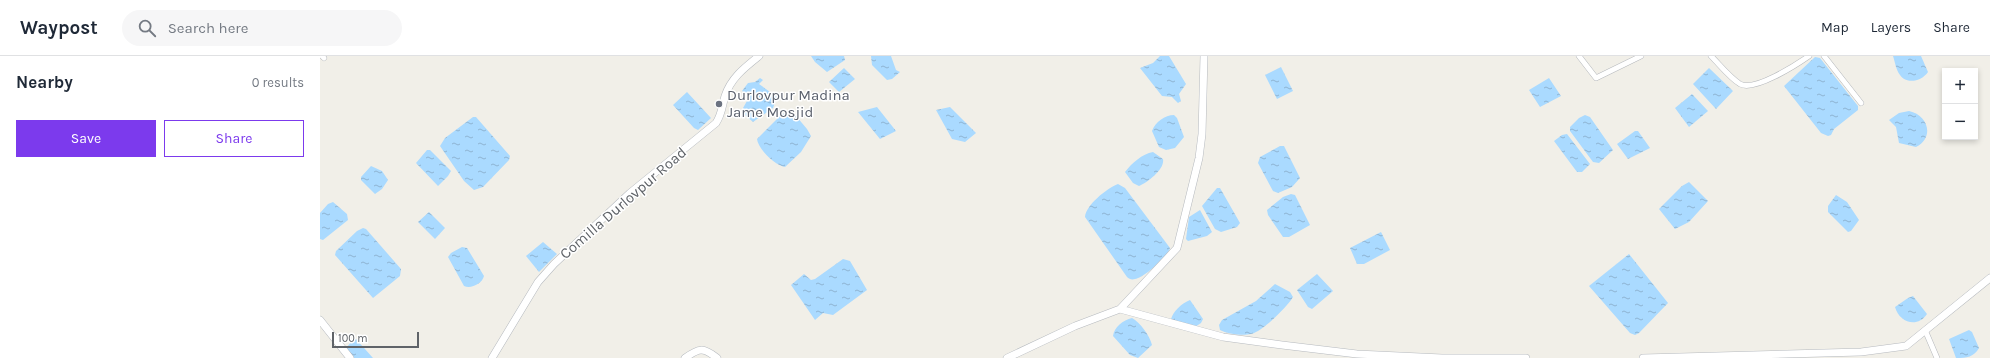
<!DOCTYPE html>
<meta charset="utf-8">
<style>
:root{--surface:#fff;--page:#f6f6f7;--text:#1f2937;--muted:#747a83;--line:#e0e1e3;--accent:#7c3aed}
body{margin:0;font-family:Karla,sans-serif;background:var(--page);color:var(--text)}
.controls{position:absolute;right:12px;top:12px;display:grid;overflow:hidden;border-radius:0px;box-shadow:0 2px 6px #0003}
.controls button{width:36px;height:36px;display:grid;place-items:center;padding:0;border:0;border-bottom:1px solid var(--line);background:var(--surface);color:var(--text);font:20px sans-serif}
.scale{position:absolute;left:12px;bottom:10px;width:87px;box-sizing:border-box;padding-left:4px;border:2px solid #5f6368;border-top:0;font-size:11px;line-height:14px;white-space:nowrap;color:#5f6368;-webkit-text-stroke:3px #fff;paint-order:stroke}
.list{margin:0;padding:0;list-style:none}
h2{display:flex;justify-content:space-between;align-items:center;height:52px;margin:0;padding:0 16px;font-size:17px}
h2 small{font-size:13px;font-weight:400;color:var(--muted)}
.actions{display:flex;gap:8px;padding:12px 16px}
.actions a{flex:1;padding:9px 0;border:1px solid var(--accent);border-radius:0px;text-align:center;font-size:14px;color:var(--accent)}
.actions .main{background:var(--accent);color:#fff}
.icon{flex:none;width:22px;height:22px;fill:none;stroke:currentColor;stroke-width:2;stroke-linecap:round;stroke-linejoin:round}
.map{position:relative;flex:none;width:1670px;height:302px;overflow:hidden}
header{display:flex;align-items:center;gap:24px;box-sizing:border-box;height:56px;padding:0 20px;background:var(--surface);border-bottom:1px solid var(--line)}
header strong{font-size:19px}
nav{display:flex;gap:22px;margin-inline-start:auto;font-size:14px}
.search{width:280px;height:36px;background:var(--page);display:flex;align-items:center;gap:10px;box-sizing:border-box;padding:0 14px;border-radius:22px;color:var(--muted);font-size:15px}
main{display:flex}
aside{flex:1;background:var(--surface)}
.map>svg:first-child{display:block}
.water{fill:url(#water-ripples)}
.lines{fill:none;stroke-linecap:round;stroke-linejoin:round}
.street-casing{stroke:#b5b8bc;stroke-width:6}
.secondary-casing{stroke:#b6babf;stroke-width:8}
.street{stroke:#fff;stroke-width:5}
.secondary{stroke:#fff;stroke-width:7}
.worship-dot{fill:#6b7280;stroke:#fff;stroke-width:1.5}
.labels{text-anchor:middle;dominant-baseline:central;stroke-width:3;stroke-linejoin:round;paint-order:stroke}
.worship-label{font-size:15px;fill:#5b616d;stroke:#fff;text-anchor:start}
.street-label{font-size:15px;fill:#5f6368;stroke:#fff}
</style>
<header>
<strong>Waypost</strong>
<div class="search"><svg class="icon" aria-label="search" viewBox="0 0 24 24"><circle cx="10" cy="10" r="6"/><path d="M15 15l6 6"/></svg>Search here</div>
<nav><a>Map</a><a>Layers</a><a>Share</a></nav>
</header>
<main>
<aside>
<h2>Nearby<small>0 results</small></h2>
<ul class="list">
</ul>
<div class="actions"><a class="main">Save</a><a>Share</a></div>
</aside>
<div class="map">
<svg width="1670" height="302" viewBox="0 0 1670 302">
<defs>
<pattern id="water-ripples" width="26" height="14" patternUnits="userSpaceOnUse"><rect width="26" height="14" fill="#aadaff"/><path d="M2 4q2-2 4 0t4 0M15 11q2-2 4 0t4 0" fill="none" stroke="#8eb4d2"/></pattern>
</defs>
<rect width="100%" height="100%" fill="#f1efe8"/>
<!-- water -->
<path class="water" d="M491,0H524L525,4L507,16L495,6Z
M551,0H571L576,14L580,16L572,23L567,24L552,9Z
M840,0H849L866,28L859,38L861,45L858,47L852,41L842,40L820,12L833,7Z
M1573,0H1601L1608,16C1602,25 1587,29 1580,19C1576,14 1575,6 1573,0Z
M1495,1L1500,2L1538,50V54L1514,73L1511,79L1508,80L1501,77L1464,30Z
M961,11L973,35L957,43L945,19Z
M524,12L535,23L519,36L509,26Z
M1389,12L1413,35L1396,53L1373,28Z
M440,22L443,24L439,28L457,41L453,52L433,66L425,59L423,52L427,45V38L422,35L428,27L435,26Z
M1229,22L1241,40L1220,51L1209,34Z
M367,36L391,62L378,74L374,72L353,49Z
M1372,38L1388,55L1369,71L1355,52Z
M557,51L576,75L560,83L538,56Z
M630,51L656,77L645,86L632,83L616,54Z
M471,54L487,73L491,80L481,96L465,111C455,109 438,93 437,83L461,59Z
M1589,55C1608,59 1615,81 1596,91L1579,87L1576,71L1569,64L1579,57Z
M854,59L857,62L864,81L855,92L846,94L839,91L832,75C835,66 845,59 854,59Z
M1265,59L1270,61L1293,94L1279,107L1273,106L1250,75V71L1259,62Z
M153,61H156L190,100L189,104L163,131L154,134L144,125L120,90L125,82Z
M1315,75H1318L1330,92L1308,103L1297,88Z
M1247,78L1270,108L1262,116H1257L1234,85L1242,79Z
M960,90H964L980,122L972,131L958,137L953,135L938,107L940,101Z
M107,94H110L131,115L128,120L118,130L96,107Z
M833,96L843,103C845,113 828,126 819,130L813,127L805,116C812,107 822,98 833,96Z
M51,110L62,115L68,124L62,133L55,138L41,124V121Z
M1369,126L1388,145L1369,166L1355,173L1339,153L1362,130Z
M798,128L805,132L850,192C848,200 824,222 815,223C812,224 809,223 807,221L765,161C766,149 786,133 798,128Z
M897,132H900L920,167L917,171L901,176L895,173L882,150Z
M971,138L975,139L990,169L969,181H963L948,159L947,154L963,141Z
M1516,139L1527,146L1539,164L1531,175L1528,176L1508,156V150Z
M13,146L27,158L28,164L3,184L0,183V157L8,148Z
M880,154L892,176L887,180L868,185L866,183L869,161Z
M109,156L125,172L115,183L98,166Z
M43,172L46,173L81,213L80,220L53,242L15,199L16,195L37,175Z
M1061,176L1070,194L1044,208H1037L1030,192Z
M223,186L237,198L219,216L206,200Z
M142,191L147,192L164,220C162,228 151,233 144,230L128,201L131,197Z
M1309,198L1348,247L1319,277L1315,279L1310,277L1269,230Z
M523,203L530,205L547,234L513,259L503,257L495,264L471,229L484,218L491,224L495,223Z
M997,218L1013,235L992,253L988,251L977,234Z
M955,228L970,236L973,241C967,251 943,275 931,278C923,280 907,278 900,274L899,269L902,264L936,245Z
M1593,240L1607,258C1597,273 1579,266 1575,251L1588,242Z
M870,244L883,263L881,267L875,271L851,264C852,256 862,247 870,244Z
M812,262C820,266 830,280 832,289L818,302L810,299L793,280C794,271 803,264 812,262Z
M1649,274L1652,276L1659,292C1654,301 1647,302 1636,302L1629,283Z
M34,283H36L53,302H33L26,292Z"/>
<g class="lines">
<defs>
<path id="street" d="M2,0L4,2
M1259,0L1276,22L1321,0
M1391,0C1400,9 1409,21 1420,28C1434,36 1476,9 1489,0
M1504,0L1541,47
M1605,274L1617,302"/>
<path id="secondary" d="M800,253L857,192L879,102L882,78L884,0
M0,264L30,302
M172,302L218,226L234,208L310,137L396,67C402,58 402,50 405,40C411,22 424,12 439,0
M365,302C379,292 383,291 397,302
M687,302L755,270L800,253L903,281L962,289L1037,298L1122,302H1206
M1323,302L1541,296L1586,290L1670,222"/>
</defs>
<!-- street casing -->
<use href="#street" class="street-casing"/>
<!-- secondary casing -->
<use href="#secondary" class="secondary-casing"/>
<!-- street -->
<use href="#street" class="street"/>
<!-- secondary -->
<use href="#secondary" class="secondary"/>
</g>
<!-- markers -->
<circle class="worship-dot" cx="399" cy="48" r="4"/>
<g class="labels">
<!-- worship labels -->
<g class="worship-label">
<text x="407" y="39">Durlovpur Madina<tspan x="407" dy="17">Jame Mosjid</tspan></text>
</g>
<!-- street labels -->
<g class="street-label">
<text transform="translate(303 147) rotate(-41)">Comilla Durlovpur Road</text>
</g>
</g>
</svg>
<div class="controls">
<button>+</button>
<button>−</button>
</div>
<div class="scale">100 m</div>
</div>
</main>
